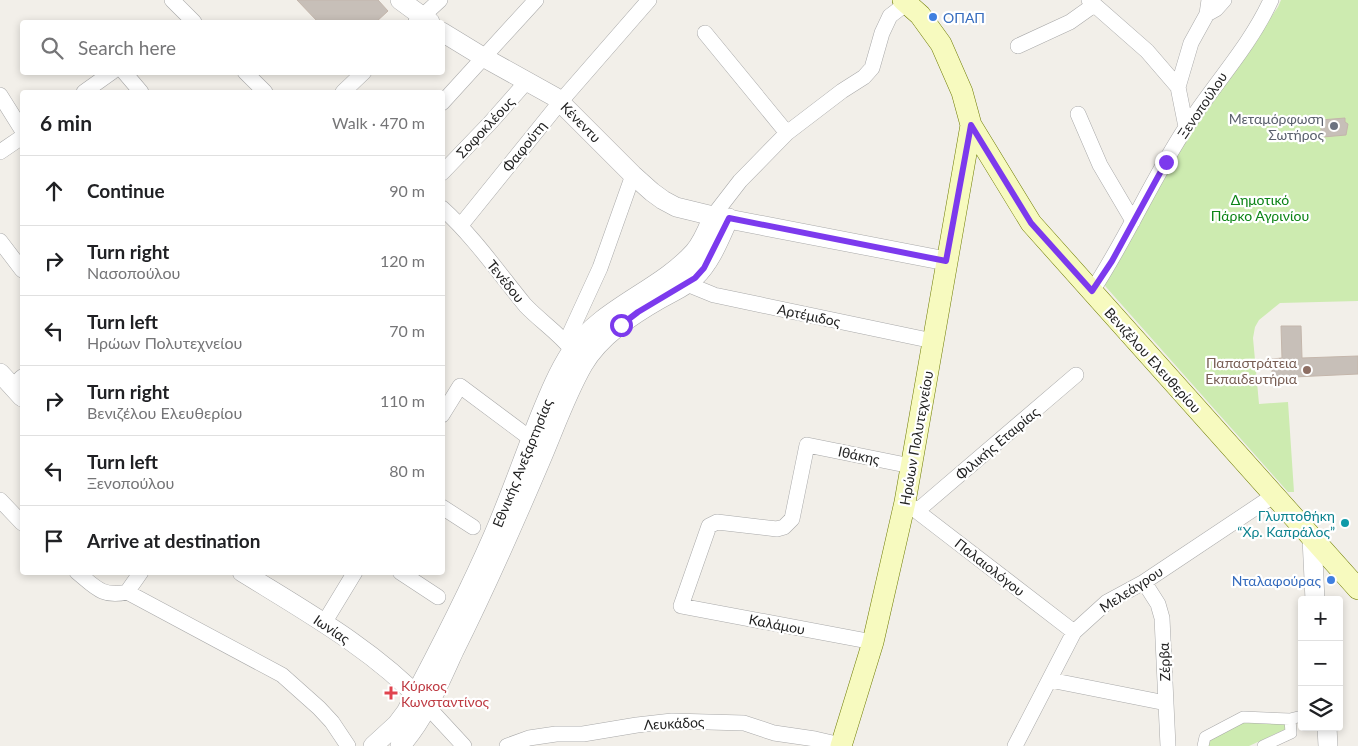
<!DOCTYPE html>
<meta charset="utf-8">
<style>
:root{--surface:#fff;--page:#f2f2f2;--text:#202124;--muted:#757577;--line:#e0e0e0}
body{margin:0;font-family:Lato,sans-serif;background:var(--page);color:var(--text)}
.controls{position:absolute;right:15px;bottom:15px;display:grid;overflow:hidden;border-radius:5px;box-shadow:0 2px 8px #0003}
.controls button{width:45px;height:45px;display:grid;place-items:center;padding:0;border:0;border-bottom:1px solid var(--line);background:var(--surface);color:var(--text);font:25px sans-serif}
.stop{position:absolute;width:15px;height:15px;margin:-11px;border:4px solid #7c3aed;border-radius:50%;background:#fff}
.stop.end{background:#7c3aed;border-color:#fff;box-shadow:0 1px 5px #0008}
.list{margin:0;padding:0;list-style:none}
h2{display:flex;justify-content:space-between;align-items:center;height:65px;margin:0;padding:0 20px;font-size:21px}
h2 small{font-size:16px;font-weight:400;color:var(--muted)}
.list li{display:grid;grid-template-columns:32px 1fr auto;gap:15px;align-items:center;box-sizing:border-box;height:70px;padding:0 20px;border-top:1px solid var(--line)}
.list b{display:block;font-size:19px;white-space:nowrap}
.list p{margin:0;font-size:16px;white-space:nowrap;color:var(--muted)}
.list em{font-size:16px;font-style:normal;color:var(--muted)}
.icon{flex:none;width:28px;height:28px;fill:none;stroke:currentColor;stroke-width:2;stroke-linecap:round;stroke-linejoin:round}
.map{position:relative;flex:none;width:1358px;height:746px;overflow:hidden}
.search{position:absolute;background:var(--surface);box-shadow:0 2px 8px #0003;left:20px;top:20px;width:425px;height:55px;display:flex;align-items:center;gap:12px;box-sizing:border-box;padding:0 18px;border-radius:5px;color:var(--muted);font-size:19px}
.panel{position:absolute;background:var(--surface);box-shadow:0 2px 8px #0003;left:20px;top:90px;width:425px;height:485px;border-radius:5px}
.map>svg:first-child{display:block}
.grass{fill:#cdebb0}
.building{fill:#c7bfb8;stroke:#c4b6ab}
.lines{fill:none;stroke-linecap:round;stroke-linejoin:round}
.pedestrian-casing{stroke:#a9a9a9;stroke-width:12}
.minor-casing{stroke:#a9a9a9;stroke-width:16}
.tertiary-casing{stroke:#a9a9a9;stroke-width:20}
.secondary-casing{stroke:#707d05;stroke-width:22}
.pedestrian{stroke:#fff;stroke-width:11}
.minor{stroke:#fff;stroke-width:15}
.tertiary{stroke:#fff;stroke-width:19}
.secondary{stroke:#f7fabf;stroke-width:21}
.route{stroke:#7c3aed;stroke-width:6}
.shop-dot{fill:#3f7fe0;stroke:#fff;stroke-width:2}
.worship-dot{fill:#6b7280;stroke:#fff;stroke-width:2}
.education-dot{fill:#8d6e63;stroke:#fff;stroke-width:2}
.culture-dot{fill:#0f9aa8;stroke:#fff;stroke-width:2}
.health-dot{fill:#e0444e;stroke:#fff;stroke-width:2}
.labels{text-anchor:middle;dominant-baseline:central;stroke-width:4.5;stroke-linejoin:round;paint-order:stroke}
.shop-label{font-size:14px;fill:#366cbe;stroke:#fff;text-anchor:start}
.street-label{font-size:14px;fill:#222;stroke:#fff}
.worship-label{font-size:14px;fill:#5b616d;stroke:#fff;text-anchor:end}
.park-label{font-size:14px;fill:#0c8416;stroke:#fff}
.education-label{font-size:14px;fill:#785e54;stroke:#fff;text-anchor:end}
.culture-label{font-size:14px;fill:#0d838f;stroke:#fff;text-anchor:end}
.health-label{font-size:14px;fill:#be3a42;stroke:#fff;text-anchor:start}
</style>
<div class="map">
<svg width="1358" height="746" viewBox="0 0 1358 746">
<rect width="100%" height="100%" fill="#f2efe9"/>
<!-- grass -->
<path class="grass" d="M1281,0H1358V301L1280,303L1259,320L1255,327L1253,338L1259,404L1288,402L1294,492H1288L1106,287L1102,280L1193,129L1278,7Z
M1243,722L1287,724L1288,728L1249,746H1208L1209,739Z"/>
<!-- building -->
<path class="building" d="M297,0H378L388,11L376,22H318Z
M1345,118V122L1348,124L1346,135L1323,137L1322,133H1321V120Z
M1281,326H1301L1302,358L1358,356V374L1272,378V359L1282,358Z"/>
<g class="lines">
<defs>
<path id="pedestrian" d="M1203,746L1205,737L1243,717L1290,719L1302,716
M1263,746L1291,733L1290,719"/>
<path id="minor" d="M172,0L194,22
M1089,0L1147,51L1178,87
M1207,14L1216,9L1224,0
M416,22L440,0
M705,33L787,133
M1018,46L1070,22L1094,5
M124,72L141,92
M245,72L265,92
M84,92L112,72
M343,92L364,72
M0,95L22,130
M442,103L536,0
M1078,114L1100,165L1133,221
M1186,127L1178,87L1191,43L1207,14L1209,0
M0,152L22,137
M442,173L490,123L527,81
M442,208C474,237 498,272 525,305C540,321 559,333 572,350
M713,216L740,181L787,133L842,91L864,77L872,68L882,33L890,16L907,3
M461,225L561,101L649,0
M0,241L22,270
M687,284L714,295L933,341
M1092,291C1127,238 1152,179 1187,126C1214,84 1250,46 1271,0
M566,342L600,268L633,175
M12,387L22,377
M442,415L460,386L531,439
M0,500L22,523
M905,502L1074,632
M442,507L473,527
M917,511L1076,375
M77,572C95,587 103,598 127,592
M400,572L438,597
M1144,582L1158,604L1162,618L1168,746
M127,592L282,675L319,708L332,722L348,746
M127,592L141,572
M324,623L355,572
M873,642L681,606L709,526L717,522L777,529L784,527L792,519L807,445L911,466
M1050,680L1166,703
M427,706L464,746
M507,746L529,738L556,734H583L637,725L672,721L744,723L774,733L815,739L841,745
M1015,746L1074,632L1107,602L1144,582L1273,496"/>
<path id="tertiary" d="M400,0L430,22
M442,32L483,57L555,97L633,175L652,192L663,200L676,207L713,216L946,261
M0,373L22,397
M1312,538L1315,600
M242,572C305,611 373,649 424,703
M1327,727L1328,746
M373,746L397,724L406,712C437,654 467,596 493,536C510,497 524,456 540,416C549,394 558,372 571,352C602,307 659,291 694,252C703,242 708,228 713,216
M400,746C423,722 440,682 454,651C486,587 515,521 543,455C556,424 567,393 583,365C600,336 632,315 660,299C672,292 686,287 695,277C711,262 720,238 729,218"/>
<path id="secondary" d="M903,0L920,15L941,44L962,92L971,125L1031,223L1358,589
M841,746L873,642L905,502L971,125"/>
</defs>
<!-- pedestrian casing -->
<use href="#pedestrian" class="pedestrian-casing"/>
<!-- minor casing -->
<use href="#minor" class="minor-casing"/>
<!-- tertiary casing -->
<use href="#tertiary" class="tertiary-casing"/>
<!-- secondary casing -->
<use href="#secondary" class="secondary-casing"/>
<!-- pedestrian -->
<use href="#pedestrian" class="pedestrian"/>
<!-- minor -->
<use href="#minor" class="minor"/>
<!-- tertiary -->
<use href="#tertiary" class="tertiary"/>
<!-- secondary -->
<use href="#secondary" class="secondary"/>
</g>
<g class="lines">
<!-- route -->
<path class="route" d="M621,325L638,312L695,278L704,268L729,218L946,261L971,125L1031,223L1092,291L1112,261L1166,162"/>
</g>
<!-- markers -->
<g class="shop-dot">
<circle cx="933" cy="17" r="5"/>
<circle cx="1331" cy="580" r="5"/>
</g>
<circle class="worship-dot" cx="1334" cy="126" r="5"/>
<circle class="education-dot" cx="1307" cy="370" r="5"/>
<circle class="culture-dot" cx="1345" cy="523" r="5"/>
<path class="health-dot" d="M388.5 685.5h5v5h5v5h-5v5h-5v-5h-5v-5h5z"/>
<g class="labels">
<!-- shop labels -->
<g class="shop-label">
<text x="943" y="17">ΟΠΑΠ</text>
<text x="1321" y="580" text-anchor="end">Νταλαφούρας</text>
</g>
<!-- street labels -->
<g class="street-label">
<text transform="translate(1202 105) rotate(-56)">Ξενοπούλου</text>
<text transform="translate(581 122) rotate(45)">Κένεντυ</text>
<text transform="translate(485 127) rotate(-47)">Σοφοκλέους</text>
<text transform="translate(524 146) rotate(-51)">Φαφούτη</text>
<text transform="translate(506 281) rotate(51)">Τενέδου</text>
<text transform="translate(809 315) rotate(12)">Αρτέμιδος</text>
<text transform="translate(1153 360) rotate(48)">Βενιζέλου Ελευθερίου</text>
<text transform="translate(916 438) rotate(-80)">Ηρώων Πολυτεχνείου</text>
<text transform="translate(997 443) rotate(-40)">Φιλικής Εταιρίας</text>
<text transform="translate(859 455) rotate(12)">Ιθάκης</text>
<text transform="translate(522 463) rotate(-68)">Εθνικής Ανεξαρτησίας</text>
<text transform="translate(990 567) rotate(38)">Παλαιολόγου</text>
<text transform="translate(1131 589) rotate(-33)">Μελεάγρου</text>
<text transform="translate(777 624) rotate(11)">Καλάμου</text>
<text transform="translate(332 629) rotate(34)">Ιωνίας</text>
<text transform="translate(1164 662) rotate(-92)">Ζέρβα</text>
<text transform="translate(674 723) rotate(-3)">Λευκάδος</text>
</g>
<!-- worship labels -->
<g class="worship-label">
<text x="1324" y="118">Μεταμόρφωση<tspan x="1324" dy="16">Σωτήρος</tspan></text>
</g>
<!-- park labels -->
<g class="park-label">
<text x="1260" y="199">Δημοτικό<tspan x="1260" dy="16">Πάρκο Αγρινίου</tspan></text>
</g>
<!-- education labels -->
<g class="education-label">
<text x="1297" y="362">Παπαστράτεια<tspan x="1297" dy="16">Εκπαιδευτήρια</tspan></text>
</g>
<!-- culture labels -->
<g class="culture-label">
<text x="1335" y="515">Γλυπτοθήκη<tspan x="1335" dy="16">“Χρ. Καπράλος”</tspan></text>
</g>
<!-- health labels -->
<g class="health-label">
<text x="401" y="685">Κύρκος<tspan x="401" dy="16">Κωνσταντίνος</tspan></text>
</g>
</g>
</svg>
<div class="controls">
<button>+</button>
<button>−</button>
<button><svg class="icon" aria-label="layers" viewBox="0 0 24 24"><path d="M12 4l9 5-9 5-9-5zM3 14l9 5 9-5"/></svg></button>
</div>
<div class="stop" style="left:621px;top:325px"></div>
<div class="stop end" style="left:1166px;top:162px"></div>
<div class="search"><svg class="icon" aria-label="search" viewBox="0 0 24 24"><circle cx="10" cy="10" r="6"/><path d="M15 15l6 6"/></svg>Search here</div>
<section class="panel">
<h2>6 min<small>Walk · 470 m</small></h2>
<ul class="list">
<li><svg class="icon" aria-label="ahead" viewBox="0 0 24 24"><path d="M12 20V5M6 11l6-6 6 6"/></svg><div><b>Continue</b></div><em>90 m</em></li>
<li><svg class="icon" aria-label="right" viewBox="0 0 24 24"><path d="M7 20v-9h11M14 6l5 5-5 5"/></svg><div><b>Turn right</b><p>Νασοπούλου</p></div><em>120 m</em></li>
<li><svg class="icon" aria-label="left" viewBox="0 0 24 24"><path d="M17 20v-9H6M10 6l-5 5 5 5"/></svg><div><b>Turn left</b><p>Ηρώων Πολυτεχνείου</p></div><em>70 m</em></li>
<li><svg class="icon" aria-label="right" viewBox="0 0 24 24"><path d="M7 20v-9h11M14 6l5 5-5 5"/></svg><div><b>Turn right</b><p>Βενιζέλου Ελευθερίου</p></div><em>110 m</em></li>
<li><svg class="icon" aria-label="left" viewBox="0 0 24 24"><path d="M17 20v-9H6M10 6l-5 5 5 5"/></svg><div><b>Turn left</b><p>Ξενοπούλου</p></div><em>80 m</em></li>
<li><svg class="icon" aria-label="arrive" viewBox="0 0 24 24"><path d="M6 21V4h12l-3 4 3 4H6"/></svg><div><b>Arrive at destination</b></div></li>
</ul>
</section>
</div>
